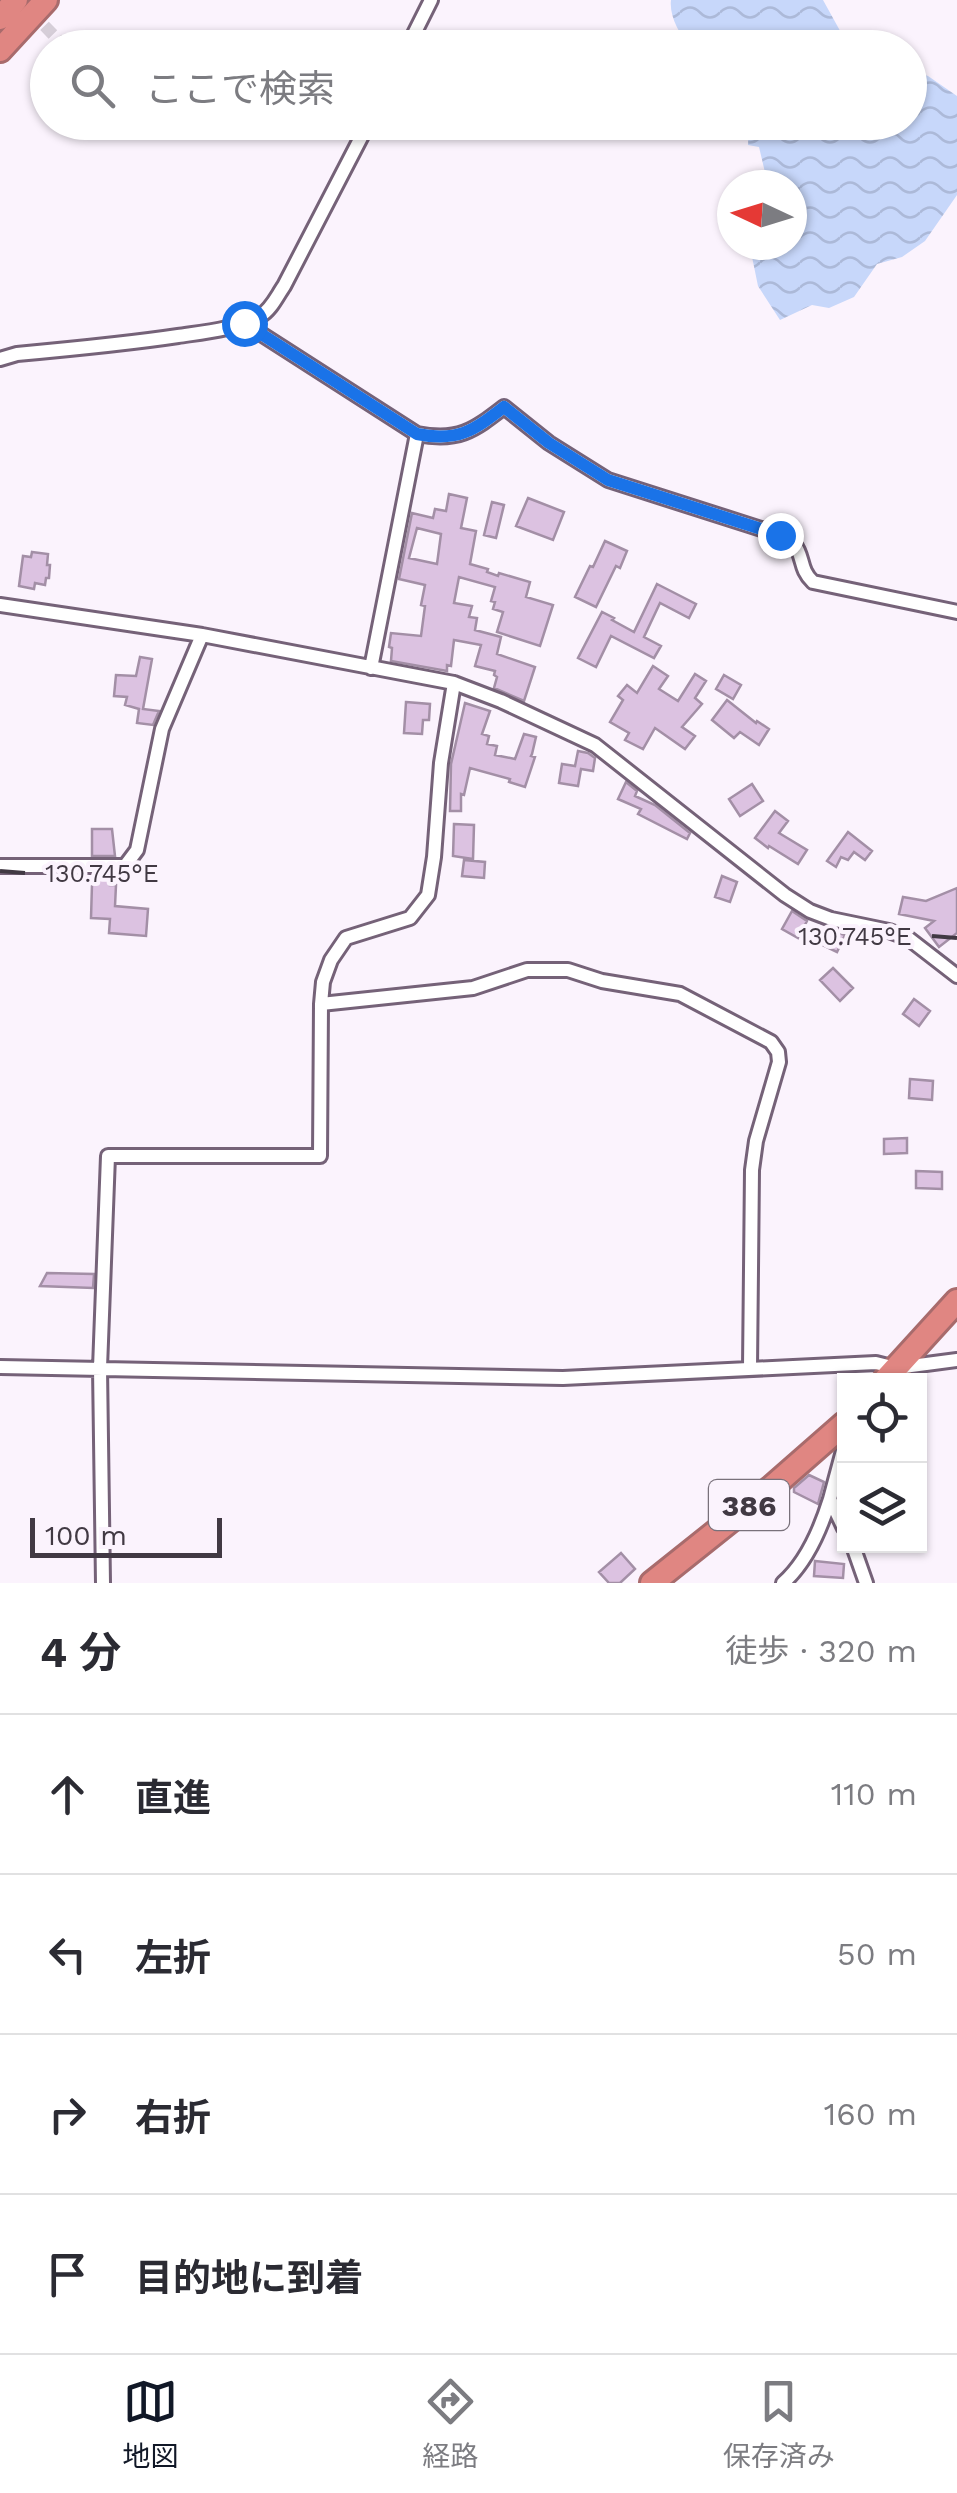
<!DOCTYPE html>
<html lang="ja">
<meta charset="utf-8">
<style>
:root{--surface:#fff;--page:#f7f7f7;--text:#2b2b33;--muted:#7c7c81;--line:#e1e1e2;--accent:#111827}
body{margin:0;font-family:"Work Sans","Noto Sans JP",sans-serif;background:var(--page);color:var(--text)}
.controls{position:absolute;right:30px;bottom:30px;display:grid;overflow:hidden;border-radius:0px;box-shadow:0 2px 8px #0004}
.controls button{width:90px;height:90px;display:grid;place-items:center;padding:0;border:0;border-bottom:2px solid var(--line);background:var(--surface);color:var(--text);font:50px sans-serif}
.compass{position:absolute;left:717px;top:170px;width:90px;height:90px;border-radius:50%;background:var(--surface);box-shadow:0 2px 8px #0004;rotate:274deg}
.scale{position:absolute;left:30px;bottom:25px;width:192px;box-sizing:border-box;padding-left:10px;border:5px solid #413943;border-top:0;font-size:28px;line-height:35px;white-space:nowrap;color:#413943;-webkit-text-stroke:8px #fbf3fd;paint-order:stroke}
.stop{position:absolute;width:30px;height:30px;margin:-22px;border:8px solid #1a73e8;border-radius:50%;background:#fff}
.stop.end{background:#1a73e8;border-color:#fff;box-shadow:0 2px 10px #0008}
.list{margin:0;padding:0;list-style:none}
h2{display:flex;justify-content:space-between;align-items:center;height:130px;margin:0;padding:0 40px;font-size:42px}
h2 small{font-size:32px;font-weight:400;color:var(--muted)}
.list li{display:grid;grid-template-columns:65px 1fr auto;gap:30px;align-items:center;box-sizing:border-box;height:160px;padding:0 40px;border-top:2px solid var(--line)}
.list b{display:block;font-size:38px;white-space:nowrap}
.list em{font-size:32px;font-style:normal;color:var(--muted)}
.icon{flex:none;width:55px;height:55px;fill:none;stroke:currentColor;stroke-width:2;stroke-linecap:round;stroke-linejoin:round}
.map{position:relative;flex:none;width:957px;height:1583px;overflow:hidden}
.search{position:absolute;background:var(--surface);box-shadow:0 2px 8px #0004;left:30px;right:30px;top:30px;height:110px;display:flex;align-items:center;gap:25px;box-sizing:border-box;padding:0 35px;border-radius:55px;color:var(--muted);font-size:38px}
.sheet{height:770px;background:var(--surface)}
nav{display:flex;justify-content:space-around;align-items:center;box-sizing:border-box;height:140px;border-top:2px solid var(--line);background:var(--surface);font-size:28px;color:var(--muted)}
nav a{display:grid;justify-items:center;gap:5px}
nav .on{color:var(--accent)}
.map>svg:first-child{display:block}
.water{fill:url(#water-waves)}
.building{fill:#dcc2e1;stroke:#a38fa6;stroke-width:2.5;fill-rule:evenodd}
.lines{fill:none;stroke-linecap:round;stroke-linejoin:round}
.street-tunnel{stroke:#d6ced8;stroke-width:12;stroke-dasharray:12 6;stroke-linecap:butt}
.street-casing{stroke:#756278;stroke-width:18}
.highway-casing{stroke:#a86b6c;stroke-width:28}
.street{stroke:#fff;stroke-width:12}
.highway{stroke:#e08682;stroke-width:22}
.route{stroke:#1a73e8;stroke-width:12}
.ticks{fill:none;stroke:#413943;stroke-width:4}
.labels{text-anchor:middle;dominant-baseline:central;stroke-width:8;stroke-linejoin:round;paint-order:stroke}
.shield{fill:#fbf3fd;stroke:#79717b;stroke-width:2.5}
.shield-label{font-size:30px;font-weight:bold;fill:#413943}
.ticks-label{font-size:25px;text-anchor:middle;fill:#413943;stroke:#fbf3fd;stroke-width:8;stroke-linejoin:round;paint-order:stroke}
</style>
<div class="map">
<svg width="957" height="1583" viewBox="0 0 957 1583">
<defs>
<pattern id="water-waves" width="16" height="10" patternUnits="userSpaceOnUse" patternTransform="scale(2.5)"><rect width="16" height="10" fill="#c7d7fa"/><path d="M0 5q4-4 8 0t8 0" fill="none" stroke="#acb9d8"/></pattern>
</defs>
<rect width="100%" height="100%" fill="#fbf3fd"/>
<!-- water -->
<path class="water" d="M671,0H823L849,47H689C680,34 669,17 671,0Z
M910,69L928,76L957,96V195L925,241L902,257L877,264L854,297L829,308L812,305L780,320L758,286L750,247V245H792V185H768L759,147L748,145L749,123L910,122Z"/>
<!-- building -->
<path class="building" d="M449,494L467,498L461,528L476,531L470,564L488,569L487,572L498,576L499,573L530,582L526,597L553,605L540,646L497,632L503,612L493,609L495,602L491,601L495,587L459,577L454,603L472,606L469,617L477,618L475,630L501,637L497,654L535,667L524,701L494,688L497,677L494,675L495,671L475,666L481,645L454,640L451,666L447,665V671L391,661L392,648L389,647L391,633L421,636L425,606L421,605L425,585L399,579L412,513L433,518L435,509L446,511ZM417,528L441,534L437,564L409,558Z
M528,498L564,512L553,540L516,526Z
M492,502L504,505L496,538L484,535Z
M605,541L627,551L620,568L616,566L596,607L575,597L590,566L593,567Z
M32,552L48,554L47,565H50L49,578H46L45,585L35,583L34,589L19,586L23,556L31,557Z
M657,584L696,604L689,618L660,603L644,637L661,646L654,658L611,636L596,667L578,658L602,612L614,618L612,620L634,632Z
M140,657L152,659L143,709L159,711L153,725L137,723L139,709L125,705L127,697L114,696L116,675L136,676Z
M653,666L668,676L659,689L678,701L695,674L706,681L695,698L702,704L682,727L695,736L685,749L655,728L643,749L625,740L629,733L610,722L623,700L618,696L627,685L637,693Z
M724,675L741,685L733,699L716,689Z
M727,700L756,723L757,721L769,729L759,745L740,732L734,738L712,720Z
M406,702L430,704L429,720H423L422,734L404,733Z
M465,703L490,711L482,734L489,736L487,744L497,746L495,755L515,759L524,734L536,737L532,754L531,756L535,757L525,787L509,782L510,779L470,768L464,795L461,794V811H450L451,764Z
M578,751L588,753L595,758L593,771L581,769L578,786L559,783L562,764L575,766Z
M626,782L637,791L635,796L655,805L690,833L687,839L638,814L641,809L618,799Z
M752,784L763,801L740,816L729,799Z
M775,811L788,821L779,833L807,850L798,864L769,846L768,848L755,838Z
M454,824L474,825L473,859L453,856Z
M92,829H112L115,856H92Z
M848,832L872,851L865,860L854,852L848,860L841,857L836,867L827,861Z
M464,860L485,862L484,878L462,876Z
M97,876H111L110,885H116L115,906L148,909L146,936L109,933L110,919L91,918L92,884H97Z
M722,876L737,882L730,902L715,897Z
M957,888V933L939,947L925,928L934,921L899,914L903,897L926,901Z
M792,911L807,921L798,938L782,929Z
M825,928L845,935L837,952L818,943Z
M833,968L853,988L840,1001L820,980Z
M914,999L930,1011L919,1026L903,1014Z
M910,1079L933,1081L932,1100L909,1098Z
M907,1138V1153L884,1154V1139Z
M916,1171L942,1172V1189L916,1188Z
M47,1273L94,1274L93,1288L40,1286Z
M809,1475L824,1482L818,1504L794,1492V1488Z
M621,1553L635,1569L620,1583H609L599,1572Z
M815,1561L844,1564L843,1578L814,1576Z"/>
<g class="lines">
<!-- street-tunnel -->
<path class="street-tunnel" d="M32,13L66,48"/>
<defs>
<path id="street" d="M407,48L431,0
M244,323L417,434C458,442 473,431 504,407L549,443L608,480L780,535C782,536 792,542 794,544C804,556 799,569 813,582L957,612
M0,359L17,354C71,349 125,344 178,336C205,332 237,329 260,316C271,310 277,296 284,286L369,122
M0,605L202,635L454,683L501,701L595,745L785,895L810,911L831,919L889,931L908,938L957,976
M371,668L417,434
M0,866H125L137,850L162,729L202,635
M321,1004L473,988L527,970H568L602,981L680,994L771,1042L778,1052L779,1062L756,1141L752,1170L750,1368
M0,1367L563,1378L876,1363L896,1368L957,1360
M844,1447L830,1499L844,1528
M853,1546L866,1583
M103,1583L100,1368L108,1156H320L321,1004L323,982L331,960L346,938L410,918L428,895L434,857L441,763L454,683
M783,1583C807,1562 821,1528 830,1499"/>
<path id="highway" d="M0,18L16,0
M0,50L46,0
M885,1380L957,1301
M652,1583L771,1488L844,1424"/>
</defs>
<!-- street casing -->
<use href="#street" class="street-casing"/>
<!-- highway casing -->
<use href="#highway" class="highway-casing"/>
<!-- street -->
<use href="#street" class="street"/>
<!-- highway -->
<use href="#highway" class="highway"/>
</g>
<g class="lines">
<!-- route -->
<path class="route" d="M244,323L417,434C458,442 473,431 504,407L549,443L608,480L780,535"/>
</g>
<!-- ticks -->
<path class="ticks" d="M0,871L25,873M932,936L957,938"/>
<g class="labels">
<!-- shield labels -->
<rect class="shield" x="709" y="1480" width="80" height="50" rx="8"/>
<g class="shield-label">
<text x="749" y="1505">386</text>
</g>
</g>
<g class="ticks-label">
<text x="102" y="882">130.745°E</text>
<text x="855" y="945">130.745°E</text>
</g>
</svg>
<div class="controls">
<button><svg class="icon" aria-label="locate" viewBox="0 0 24 24"><circle cx="12" cy="12" r="6"/><path d="M12 2v4M12 18v4M2 12h4M18 12h4"/></svg></button>
<button><svg class="icon" aria-label="layers" viewBox="0 0 24 24"><path d="M12 4l9 5-9 5-9-5zM3 14l9 5 9-5"/></svg></button>
</div>
<svg class="compass" viewBox="-18 -18 36 36"><path d="M0-13l5 13h-10z" fill="#e53935"/><path d="M0 13l5-13h-10z" fill="#7c7c81"/></svg>
<div class="scale">100 m</div>
<div class="stop" style="left:244px;top:323px"></div>
<div class="stop end" style="left:780px;top:535px"></div>
<div class="search"><svg class="icon" aria-label="search" viewBox="0 0 24 24"><circle cx="10" cy="10" r="6"/><path d="M15 15l6 6"/></svg>ここで検索</div>
</div>
<section class="sheet">
<h2>4 分<small>徒歩 · 320 m</small></h2>
<ul class="list">
<li><svg class="icon" aria-label="ahead" viewBox="0 0 24 24"><path d="M12 20V5M6 11l6-6 6 6"/></svg><div><b>直進</b></div><em>110 m</em></li>
<li><svg class="icon" aria-label="left" viewBox="0 0 24 24"><path d="M17 20v-9H6M10 6l-5 5 5 5"/></svg><div><b>左折</b></div><em>50 m</em></li>
<li><svg class="icon" aria-label="right" viewBox="0 0 24 24"><path d="M7 20v-9h11M14 6l5 5-5 5"/></svg><div><b>右折</b></div><em>160 m</em></li>
<li><svg class="icon" aria-label="arrive" viewBox="0 0 24 24"><path d="M6 21V4h12l-3 4 3 4H6"/></svg><div><b>目的地に到着</b></div></li>
</ul>
</section>
<nav>
<a class="on"><svg class="icon" aria-label="map" viewBox="0 0 24 24"><path d="M3 6l6-2 6 2 6-2v14l-6 2-6-2-6 2zM9 4v14M15 6v14"/></svg>地図</a>
<a><svg class="icon" aria-label="directions" viewBox="0 0 24 24"><path d="M12 3l9 9-9 9-9-9zM9 14v-3h6M13 9l2 2-2 2"/></svg>経路</a>
<a><svg class="icon" aria-label="saved" viewBox="0 0 24 24"><path d="M7 4h10v16l-5-4-5 4z"/></svg>保存済み</a>
</nav>
